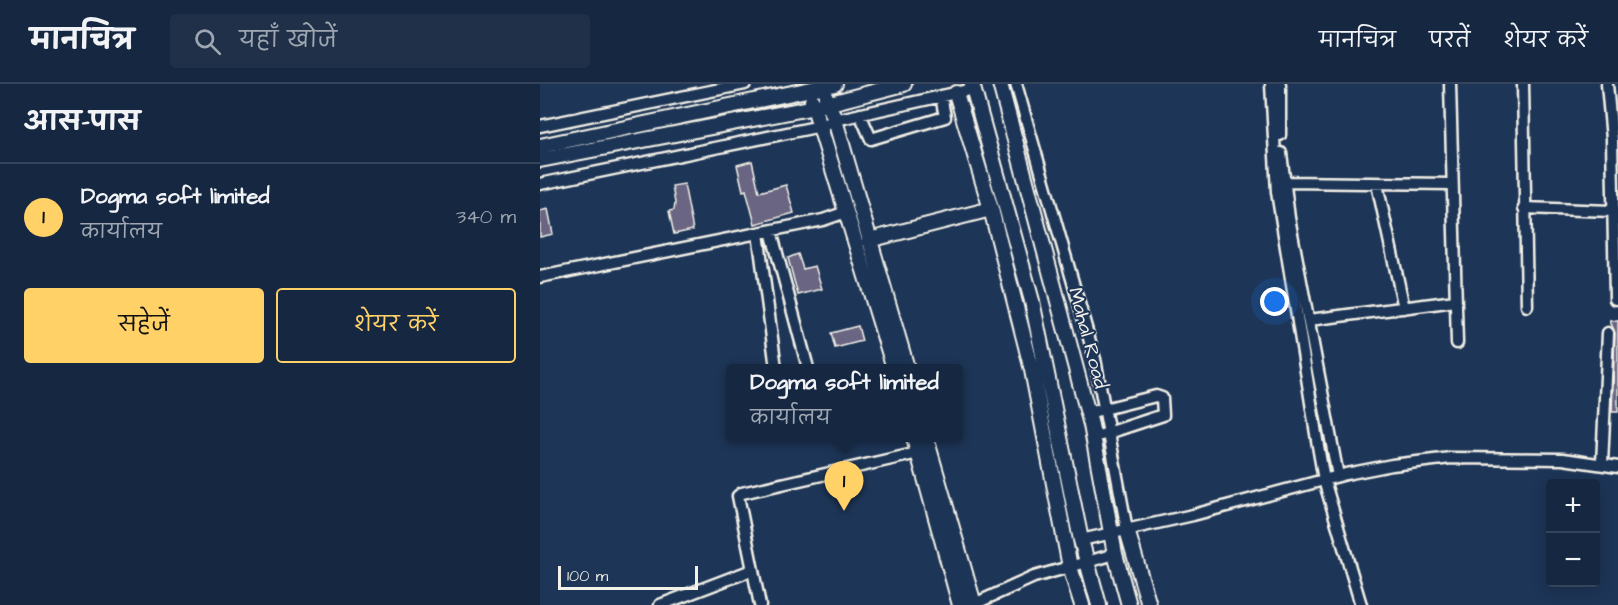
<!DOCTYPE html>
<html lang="hi">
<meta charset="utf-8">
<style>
:root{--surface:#162841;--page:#1f3048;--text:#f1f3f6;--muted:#9ea6b1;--line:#35445a;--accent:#ffd166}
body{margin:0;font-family:"Architects Daughter","Playpen Sans Deva",sans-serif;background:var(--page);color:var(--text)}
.controls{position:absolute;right:18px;bottom:18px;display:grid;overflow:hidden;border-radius:6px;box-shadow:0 3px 15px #0003}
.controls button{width:54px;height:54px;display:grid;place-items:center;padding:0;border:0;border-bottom:2px solid var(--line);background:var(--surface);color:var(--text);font:30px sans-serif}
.scale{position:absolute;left:18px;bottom:15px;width:140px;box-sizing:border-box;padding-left:6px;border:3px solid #f4f1e8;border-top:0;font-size:16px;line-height:21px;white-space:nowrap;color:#f4f1e8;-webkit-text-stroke:4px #1d3557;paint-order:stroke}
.you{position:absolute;left:735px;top:218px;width:21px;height:21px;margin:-15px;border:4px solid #fff;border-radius:50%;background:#1a73e8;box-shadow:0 0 0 9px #1a73e833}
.badge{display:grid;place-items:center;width:39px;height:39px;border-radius:50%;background:var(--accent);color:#111;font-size:20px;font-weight:700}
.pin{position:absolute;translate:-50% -50px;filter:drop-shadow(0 2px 3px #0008)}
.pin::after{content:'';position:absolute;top:32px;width:21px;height:18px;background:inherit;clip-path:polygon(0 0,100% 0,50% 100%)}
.popup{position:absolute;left:186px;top:280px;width:237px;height:78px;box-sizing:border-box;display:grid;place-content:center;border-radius:6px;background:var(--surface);filter:drop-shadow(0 2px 4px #0005);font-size:20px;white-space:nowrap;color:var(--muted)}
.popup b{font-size:22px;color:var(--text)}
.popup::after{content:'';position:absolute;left:50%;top:100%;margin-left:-12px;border:12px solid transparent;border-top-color:var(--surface)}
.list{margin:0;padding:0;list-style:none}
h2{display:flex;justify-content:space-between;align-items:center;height:78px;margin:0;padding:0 24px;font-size:26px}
h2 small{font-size:20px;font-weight:400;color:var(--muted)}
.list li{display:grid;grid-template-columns:39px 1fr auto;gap:18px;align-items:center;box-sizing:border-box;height:108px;padding:0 24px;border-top:2px solid var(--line)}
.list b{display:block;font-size:22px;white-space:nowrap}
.list p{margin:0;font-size:20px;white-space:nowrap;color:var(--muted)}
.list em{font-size:20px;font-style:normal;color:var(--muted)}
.actions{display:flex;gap:12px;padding:18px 24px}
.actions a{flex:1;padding:14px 0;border:2px solid var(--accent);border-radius:6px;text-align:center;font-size:21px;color:var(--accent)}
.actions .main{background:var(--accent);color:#111}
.icon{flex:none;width:33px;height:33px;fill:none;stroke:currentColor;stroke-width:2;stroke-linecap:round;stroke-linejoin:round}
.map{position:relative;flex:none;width:1078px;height:521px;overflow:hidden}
header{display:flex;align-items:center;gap:36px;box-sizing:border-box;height:84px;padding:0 30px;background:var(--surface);border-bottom:2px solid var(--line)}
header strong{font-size:28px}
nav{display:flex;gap:33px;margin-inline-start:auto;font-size:21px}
.search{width:420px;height:54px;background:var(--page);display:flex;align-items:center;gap:15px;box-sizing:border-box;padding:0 21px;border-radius:6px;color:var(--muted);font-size:22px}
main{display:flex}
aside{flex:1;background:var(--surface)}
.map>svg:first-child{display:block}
.building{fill:#696583;stroke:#f4f1e8;stroke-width:1.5}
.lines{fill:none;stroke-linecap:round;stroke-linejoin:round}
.minor-casing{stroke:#f4f1e8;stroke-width:15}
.major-casing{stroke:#f4f1e8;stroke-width:18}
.minor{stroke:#1d3557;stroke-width:10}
.major{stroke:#1d3557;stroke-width:14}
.labels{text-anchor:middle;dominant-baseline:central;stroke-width:4.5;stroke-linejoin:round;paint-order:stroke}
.street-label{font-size:20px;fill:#f4f1e8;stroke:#1d3557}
</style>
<header>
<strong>मानचित्र</strong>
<div class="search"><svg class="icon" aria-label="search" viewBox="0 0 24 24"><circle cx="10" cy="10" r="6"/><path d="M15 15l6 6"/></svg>यहाँ खोजें</div>
<nav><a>मानचित्र</a><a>परतें</a><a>शेयर करें</a></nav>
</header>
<main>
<aside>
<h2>आस-पास<small></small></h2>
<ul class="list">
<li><span class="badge">1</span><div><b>Dogma soft limited</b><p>कार्यालय</p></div><em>340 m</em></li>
</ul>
<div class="actions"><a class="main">सहेजें</a><a>शेयर करें</a></div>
</aside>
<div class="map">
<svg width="1078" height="521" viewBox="0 0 1078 521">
<rect width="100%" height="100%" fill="#1d3557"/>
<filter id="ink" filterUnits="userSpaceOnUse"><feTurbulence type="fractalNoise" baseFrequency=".0167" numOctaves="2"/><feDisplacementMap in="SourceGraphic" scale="12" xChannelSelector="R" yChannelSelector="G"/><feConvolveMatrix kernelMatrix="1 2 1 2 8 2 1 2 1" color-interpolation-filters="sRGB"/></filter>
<g filter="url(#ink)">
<!-- building -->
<path class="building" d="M212,77L219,108L246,101L254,129L215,140L206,106L203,107L197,81Z
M144,100L153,146L134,150L129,127L134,126L135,119L132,102Z
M8,125L13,150L0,153V127Z
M258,170L263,185L275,182L282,205L258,211L248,174Z
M1070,237H1078V328H1072L1075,249Z
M318,242L322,257L295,264L291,249Z"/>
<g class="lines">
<defs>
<path id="minor" d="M476,0L555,275L587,446
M731,0L737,108L777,356L784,396L821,521
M910,0L917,259
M983,0L987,222
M1067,0L1072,55L1075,215
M320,30L331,55L405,33L401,12
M0,42L205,0
M740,51V0
M741,69L749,134L798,392
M745,98L911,100
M0,100L281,42L295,36L433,5
M837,100L864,224
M984,124L1072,127
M231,147L268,284
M218,149L236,284
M0,193L283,136L306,128
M769,236L915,217
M548,329L616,312L622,314L623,331L562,351
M1062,380L1068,249
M541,456L653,431L806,390L852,381L911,374L1023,375L1078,383
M120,521L212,486
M220,521L198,412L202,409L378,369
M432,521L494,493L575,470"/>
<path id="major" d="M432,0L492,217L541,456L559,521
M460,0L551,341L575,470L589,521
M416,9L451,125
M286,13L295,36L367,284
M272,17L354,284
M0,62L295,0
M0,76L275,23L364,0
M329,156L451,125L492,286L530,483L542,521
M374,354L420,521
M386,354L434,520
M587,446L609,521"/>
</defs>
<!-- minor casing -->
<use href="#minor" class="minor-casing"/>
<!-- major casing -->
<use href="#major" class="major-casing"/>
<!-- minor -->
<use href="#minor" class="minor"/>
<!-- major -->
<use href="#major" class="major"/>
</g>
</g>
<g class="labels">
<!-- street labels -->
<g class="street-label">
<text transform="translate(548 254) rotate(75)">Mahal Road</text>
</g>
</g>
</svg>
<div class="controls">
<button>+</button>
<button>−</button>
</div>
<div class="scale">100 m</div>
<div class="you"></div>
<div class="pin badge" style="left:304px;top:427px">1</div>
<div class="popup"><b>Dogma soft limited</b>कार्यालय</div>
</div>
</main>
